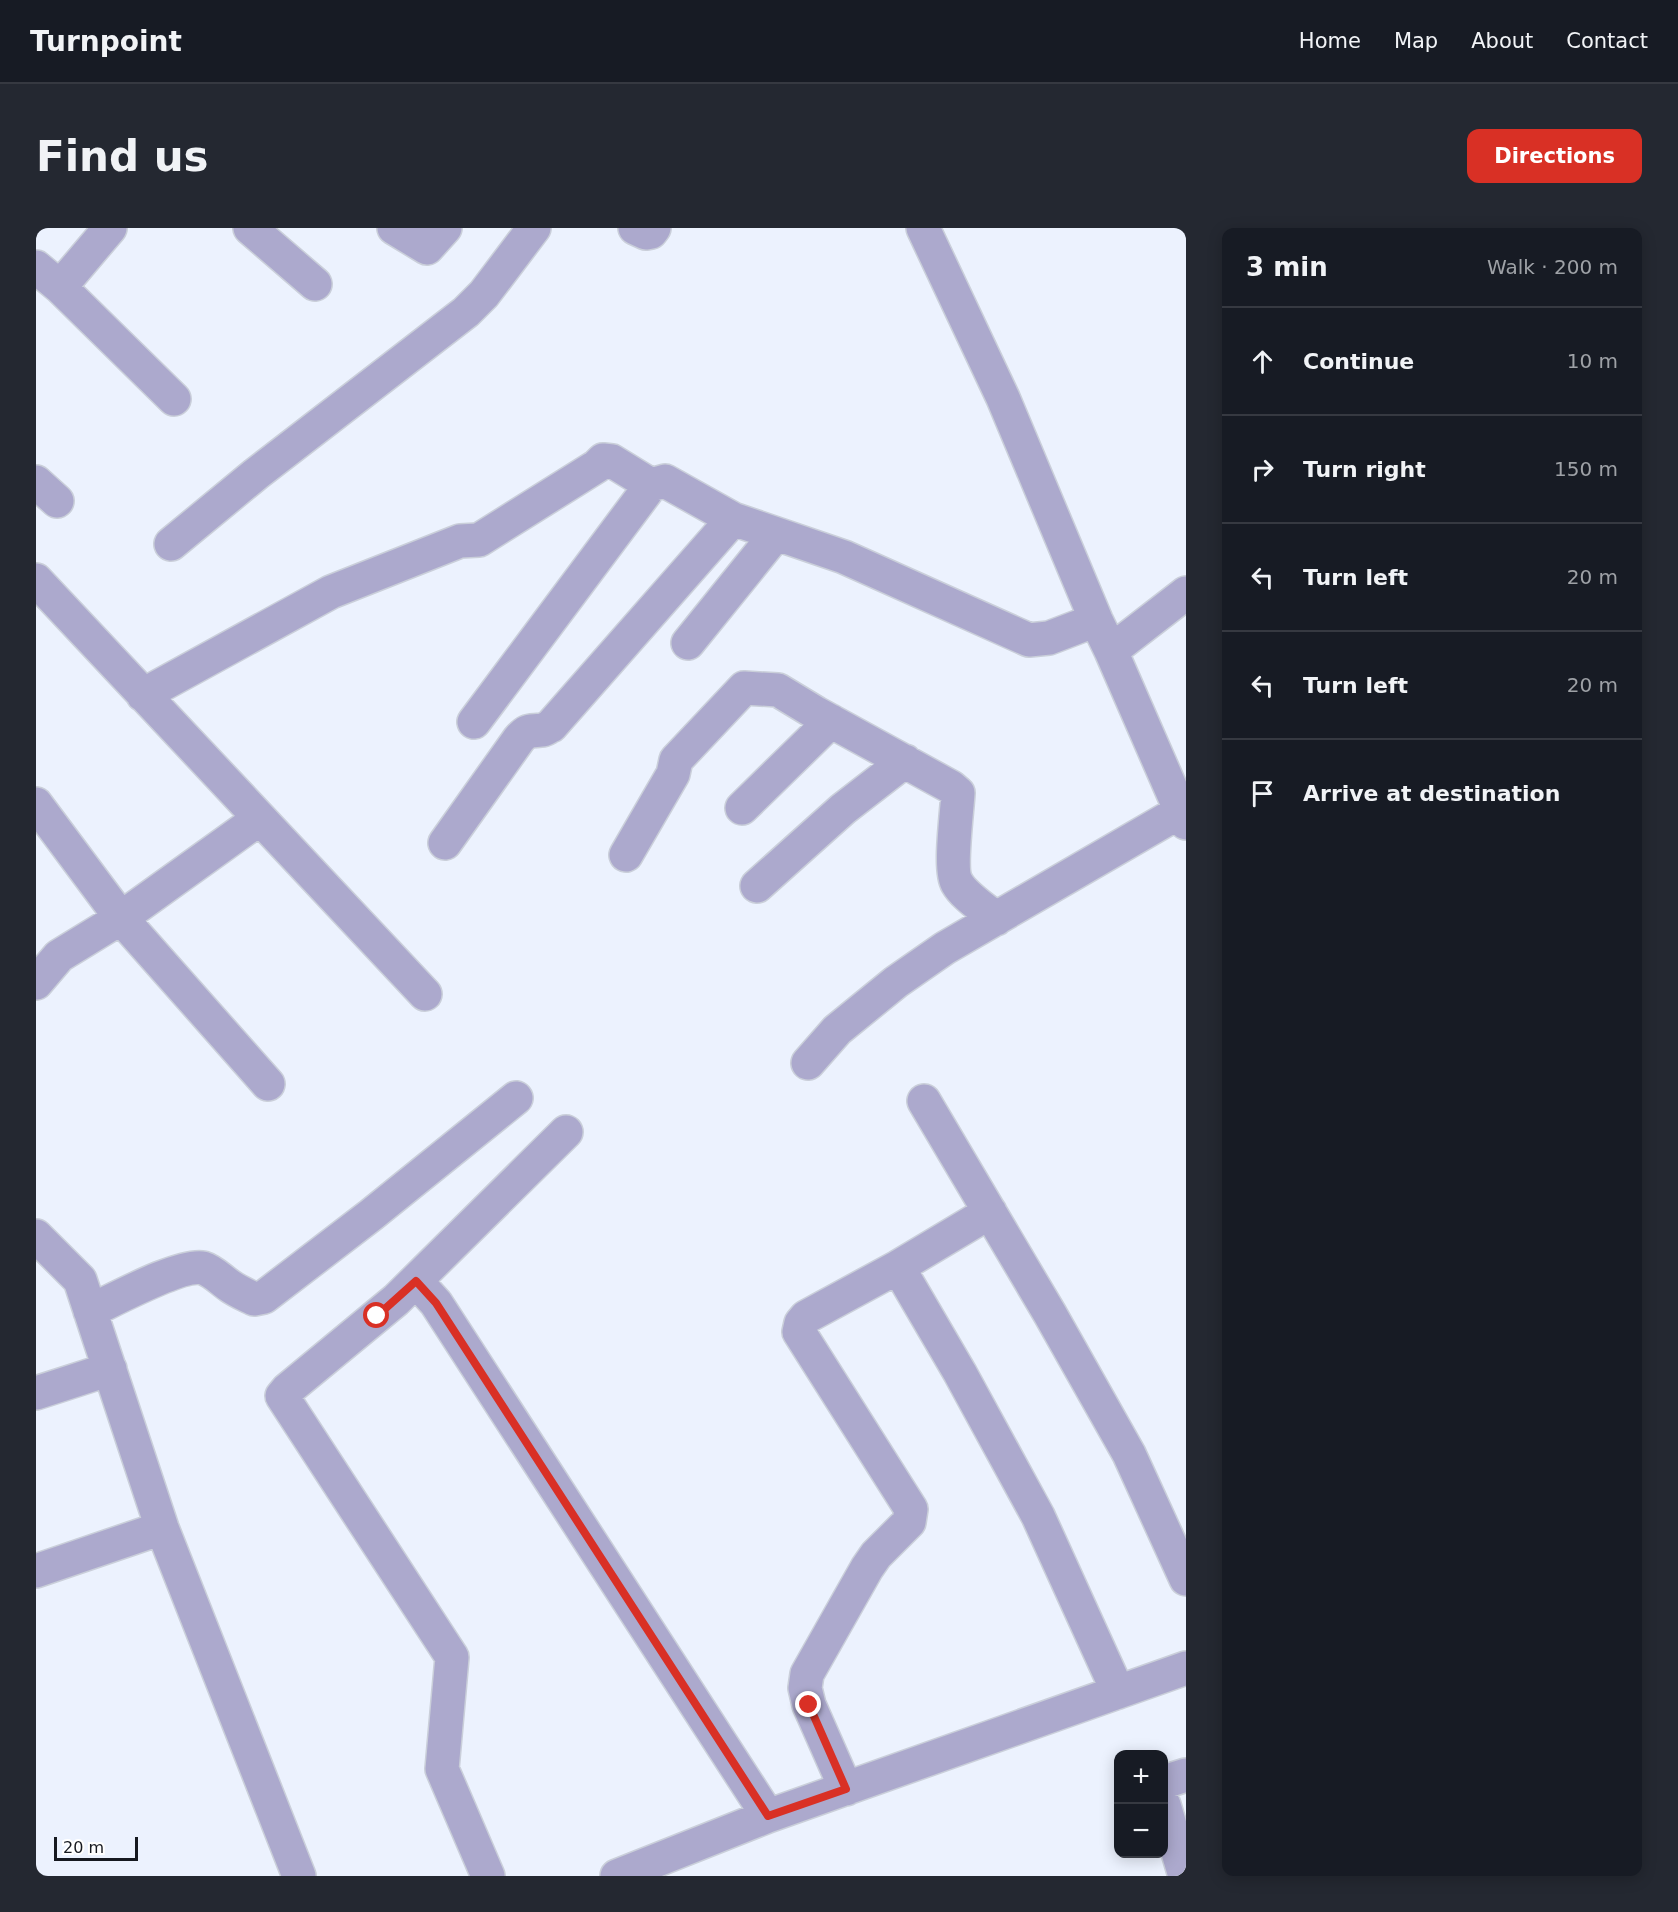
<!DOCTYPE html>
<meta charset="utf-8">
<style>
:root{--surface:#171b24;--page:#242831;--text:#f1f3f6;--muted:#9ea1a6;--line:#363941;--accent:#d93025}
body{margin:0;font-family:"DejaVu Sans",sans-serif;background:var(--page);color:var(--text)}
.controls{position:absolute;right:18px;bottom:18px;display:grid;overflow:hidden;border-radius:12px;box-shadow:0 3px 15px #0003}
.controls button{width:54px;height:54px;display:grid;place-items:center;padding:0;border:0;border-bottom:2px solid var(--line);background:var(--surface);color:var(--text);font:30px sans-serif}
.scale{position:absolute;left:18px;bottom:15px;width:84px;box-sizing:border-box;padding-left:6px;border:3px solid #161920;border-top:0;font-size:16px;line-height:21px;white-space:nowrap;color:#161920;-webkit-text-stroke:4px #fff;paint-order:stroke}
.stop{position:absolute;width:18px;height:18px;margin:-14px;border:4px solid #d93025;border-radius:50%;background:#fff}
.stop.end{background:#d93025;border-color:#fff;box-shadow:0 2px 6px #0008}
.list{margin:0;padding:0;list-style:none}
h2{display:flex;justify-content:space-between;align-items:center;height:78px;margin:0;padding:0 24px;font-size:26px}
h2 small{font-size:20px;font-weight:400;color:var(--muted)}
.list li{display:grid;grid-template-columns:39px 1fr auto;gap:18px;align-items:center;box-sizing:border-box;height:108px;padding:0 24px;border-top:2px solid var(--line)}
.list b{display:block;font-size:22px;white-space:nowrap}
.list em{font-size:20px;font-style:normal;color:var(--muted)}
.icon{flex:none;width:33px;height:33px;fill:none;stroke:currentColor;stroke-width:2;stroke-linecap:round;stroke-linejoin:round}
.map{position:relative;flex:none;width:1150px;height:1648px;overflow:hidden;border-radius:12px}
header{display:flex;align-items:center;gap:36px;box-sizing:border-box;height:84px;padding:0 30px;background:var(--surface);border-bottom:2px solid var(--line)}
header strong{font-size:28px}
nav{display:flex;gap:33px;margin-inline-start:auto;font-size:21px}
.intro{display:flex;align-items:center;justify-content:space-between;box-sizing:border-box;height:144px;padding:0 36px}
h1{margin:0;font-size:42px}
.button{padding:15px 27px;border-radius:12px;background:var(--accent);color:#fff;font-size:21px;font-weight:700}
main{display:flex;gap:36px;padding:0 36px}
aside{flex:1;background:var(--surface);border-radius:12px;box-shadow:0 3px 15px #0003}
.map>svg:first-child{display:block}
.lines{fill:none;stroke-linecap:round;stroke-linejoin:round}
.minor-casing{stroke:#cacfda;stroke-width:36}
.minor{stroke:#aca9cd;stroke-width:33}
.route{stroke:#d93025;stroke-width:8}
</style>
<header>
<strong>Turnpoint</strong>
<nav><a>Home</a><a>Map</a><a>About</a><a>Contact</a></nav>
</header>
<div class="intro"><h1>Find us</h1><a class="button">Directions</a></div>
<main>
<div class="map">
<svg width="1150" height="1648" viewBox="0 0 1150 1648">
<rect width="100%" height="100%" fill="#ecf2fe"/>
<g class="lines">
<defs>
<path id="minor" d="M214,0L279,56
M358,0L391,20L409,0
M599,0L610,5L615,4L618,0
M887,0L967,170L1060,392L1075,423L1150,595
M0,39L24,59L138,171
M24,59L74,0
M0,254L21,273
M135,316L220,246L430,84L448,66L498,0
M0,352L389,766
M652,415L740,306
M1075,423L1150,365
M107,467L295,364L424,313L443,312L561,238L567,232L576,233L615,257
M438,494L615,257L629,253L697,291
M0,576L85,690L232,856
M706,580L795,493
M409,615L483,511C493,500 494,504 506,502C509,502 512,499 515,498L697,291L808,329L993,412L1013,410L1060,392
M590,627L637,546L640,532L708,460L742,462L780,485L915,559L922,565C921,584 913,642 921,655C929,669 948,680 960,691
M721,658L807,581L869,533
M0,755L23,728L85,690L223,591
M772,835L801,802L860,754L909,720L1145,583
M888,873L1014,1086L1093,1226L1150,1351
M0,1008L44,1052L126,1300L263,1648
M862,1039L924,1145L1002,1288L1082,1464
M380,1053L400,1075L732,1588
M54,1083C76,1073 145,1035 167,1040C177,1043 185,1052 194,1058C201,1063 210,1067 218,1071L228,1069L335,987L480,870
M0,1165L74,1141
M0,1343L126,1300
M1128,1554L1150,1547
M810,1561L773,1477L769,1460L771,1446L831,1340L840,1327L873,1294L875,1281L763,1104L765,1095L770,1089L862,1039L954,984
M1128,1577L1149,1648
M452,1648L406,1541L416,1429L246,1168L251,1162L360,1072L530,904
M581,1648L732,1588L1150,1440"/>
</defs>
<!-- minor casing -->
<use href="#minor" class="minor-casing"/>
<!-- minor -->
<use href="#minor" class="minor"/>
</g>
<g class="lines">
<!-- route -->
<path class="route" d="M341,1088L380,1053L400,1075L732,1588L810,1561L773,1477"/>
</g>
</svg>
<div class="controls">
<button>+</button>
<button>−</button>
</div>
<div class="scale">20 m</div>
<div class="stop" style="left:341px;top:1088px"></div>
<div class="stop end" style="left:773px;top:1477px"></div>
</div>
<aside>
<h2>3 min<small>Walk · 200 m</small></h2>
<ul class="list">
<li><svg class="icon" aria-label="ahead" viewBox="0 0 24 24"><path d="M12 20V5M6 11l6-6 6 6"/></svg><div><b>Continue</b></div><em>10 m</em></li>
<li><svg class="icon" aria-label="right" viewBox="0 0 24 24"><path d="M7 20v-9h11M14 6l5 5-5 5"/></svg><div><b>Turn right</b></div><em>150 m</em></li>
<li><svg class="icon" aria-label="left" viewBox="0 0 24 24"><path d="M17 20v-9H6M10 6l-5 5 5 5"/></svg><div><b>Turn left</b></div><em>20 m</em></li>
<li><svg class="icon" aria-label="left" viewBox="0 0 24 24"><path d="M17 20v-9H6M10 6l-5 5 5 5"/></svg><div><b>Turn left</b></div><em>20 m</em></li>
<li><svg class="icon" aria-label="arrive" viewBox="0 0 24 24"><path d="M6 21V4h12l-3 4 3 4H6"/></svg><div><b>Arrive at destination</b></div></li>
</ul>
</aside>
</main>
